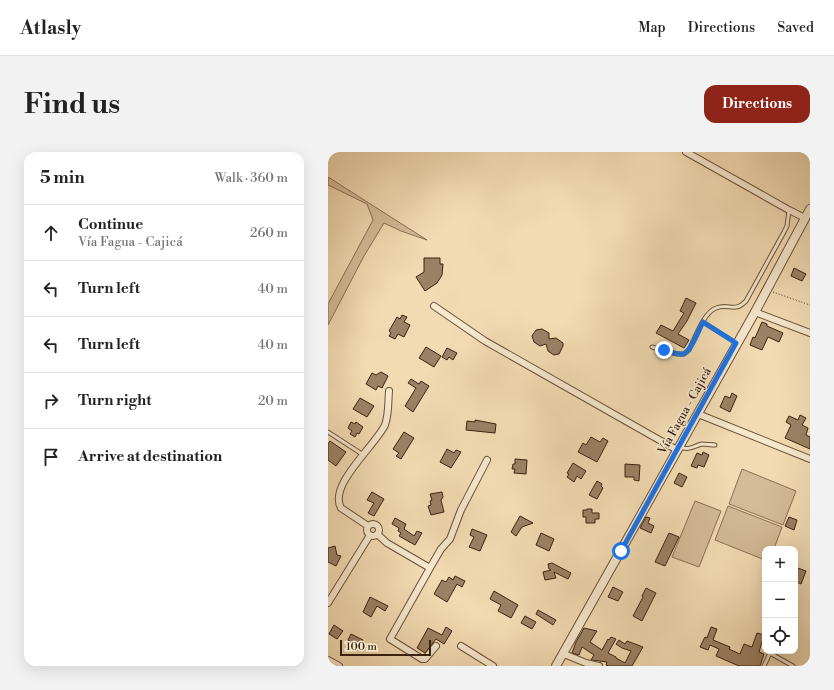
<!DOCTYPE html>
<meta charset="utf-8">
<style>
:root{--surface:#fff;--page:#f2f2f2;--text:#222;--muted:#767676;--line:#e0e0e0;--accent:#8f2418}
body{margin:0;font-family:"Libre Bodoni",serif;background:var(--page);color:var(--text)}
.controls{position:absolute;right:12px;bottom:12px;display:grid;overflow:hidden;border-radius:8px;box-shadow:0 4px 16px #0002}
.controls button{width:36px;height:36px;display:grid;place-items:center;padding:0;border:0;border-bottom:1px solid var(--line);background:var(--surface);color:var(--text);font:20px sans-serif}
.scale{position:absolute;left:12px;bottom:10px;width:91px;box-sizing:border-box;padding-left:4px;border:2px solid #3c2211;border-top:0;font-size:11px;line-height:14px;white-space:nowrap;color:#3c2211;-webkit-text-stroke:3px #f7e8ce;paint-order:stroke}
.stop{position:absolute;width:12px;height:12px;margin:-9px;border:3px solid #1a73e8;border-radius:50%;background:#fff}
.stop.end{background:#1a73e8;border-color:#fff;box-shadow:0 1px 4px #0008}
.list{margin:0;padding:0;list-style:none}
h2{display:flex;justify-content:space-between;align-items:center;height:52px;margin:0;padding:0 16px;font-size:17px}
h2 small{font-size:13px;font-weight:400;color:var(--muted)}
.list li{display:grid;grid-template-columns:26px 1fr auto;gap:12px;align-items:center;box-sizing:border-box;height:56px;padding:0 16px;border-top:1px solid var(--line)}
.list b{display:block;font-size:15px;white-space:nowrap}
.list p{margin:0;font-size:13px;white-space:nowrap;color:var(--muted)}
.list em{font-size:13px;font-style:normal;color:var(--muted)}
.icon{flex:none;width:22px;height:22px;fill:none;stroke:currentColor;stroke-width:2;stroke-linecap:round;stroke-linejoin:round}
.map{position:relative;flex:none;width:482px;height:514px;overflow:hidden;border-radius:12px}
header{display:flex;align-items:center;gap:24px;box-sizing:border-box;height:56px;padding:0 20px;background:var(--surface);border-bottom:1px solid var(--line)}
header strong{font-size:19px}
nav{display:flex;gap:22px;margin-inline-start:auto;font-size:14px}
.intro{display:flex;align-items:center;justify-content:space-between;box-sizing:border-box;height:96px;padding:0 24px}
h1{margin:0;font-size:28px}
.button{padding:10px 18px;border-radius:12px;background:var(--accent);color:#fff;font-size:14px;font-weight:700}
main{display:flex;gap:24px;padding:0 24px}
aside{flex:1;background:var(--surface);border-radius:12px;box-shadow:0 4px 16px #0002}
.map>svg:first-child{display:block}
.green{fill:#d3bc97;stroke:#886f54}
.building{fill:#9b8265;stroke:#3c2211}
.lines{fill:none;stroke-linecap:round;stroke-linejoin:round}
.service-casing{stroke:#6a503a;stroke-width:5}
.minor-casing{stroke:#6a503a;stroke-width:8}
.tertiary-casing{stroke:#6a503a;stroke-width:10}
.path{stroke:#3c2211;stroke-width:1;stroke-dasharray:1 2;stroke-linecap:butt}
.service{stroke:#f7e8ce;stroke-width:3}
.minor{stroke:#f7e8ce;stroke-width:6}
.tertiary{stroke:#f7e8ce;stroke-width:8}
.route{stroke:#1a73e8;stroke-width:5}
.labels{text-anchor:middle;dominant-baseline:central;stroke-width:3;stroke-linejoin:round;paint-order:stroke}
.street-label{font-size:12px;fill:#3c2211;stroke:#f7e8ce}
</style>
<header>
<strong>Atlasly</strong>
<nav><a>Map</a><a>Directions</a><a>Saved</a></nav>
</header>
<div class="intro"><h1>Find us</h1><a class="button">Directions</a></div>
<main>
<aside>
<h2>5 min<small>Walk · 360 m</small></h2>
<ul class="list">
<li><svg class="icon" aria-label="ahead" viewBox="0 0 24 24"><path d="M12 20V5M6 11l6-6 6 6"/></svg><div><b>Continue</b><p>Vía Fagua - Cajicá</p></div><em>260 m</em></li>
<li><svg class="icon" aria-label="left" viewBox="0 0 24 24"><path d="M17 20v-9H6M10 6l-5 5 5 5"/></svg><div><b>Turn left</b></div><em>40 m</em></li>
<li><svg class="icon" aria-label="left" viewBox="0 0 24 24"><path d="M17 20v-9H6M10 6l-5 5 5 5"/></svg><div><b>Turn left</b></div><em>40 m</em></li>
<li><svg class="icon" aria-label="right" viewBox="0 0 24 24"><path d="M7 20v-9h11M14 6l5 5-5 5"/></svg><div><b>Turn right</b></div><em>20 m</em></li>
<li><svg class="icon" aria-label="arrive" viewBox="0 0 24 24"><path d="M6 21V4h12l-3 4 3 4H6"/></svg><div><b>Arrive at destination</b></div></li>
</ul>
</aside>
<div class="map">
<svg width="482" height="514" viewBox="0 0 482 514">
<rect width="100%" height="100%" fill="#f2dbb3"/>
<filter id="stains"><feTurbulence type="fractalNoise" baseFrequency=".005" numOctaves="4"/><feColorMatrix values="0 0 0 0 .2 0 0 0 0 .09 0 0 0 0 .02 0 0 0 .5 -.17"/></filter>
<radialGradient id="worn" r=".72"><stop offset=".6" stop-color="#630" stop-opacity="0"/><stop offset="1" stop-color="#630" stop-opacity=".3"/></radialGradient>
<!-- green -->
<path class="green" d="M0,25L99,88L73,79L56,71L36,104L0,173V152L45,68L39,52L0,33Z
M414,317L468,339L455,373L401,352Z
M367,349L393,359L371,415L344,405Z
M400,354L454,375L446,397H437V408L387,388Z"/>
<!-- building -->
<path class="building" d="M96,106H112V112H115L114,123L109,131L97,139L88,125L96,120Z
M466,116L478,122L474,129L463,124Z
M358,146L368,151L359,169L350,182L361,188L356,196L328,181L333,173L345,179L356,161L352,159Z
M74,163L79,165L76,170L82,173L76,185L70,182L67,187L61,184L63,181L61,179L69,165L72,167Z
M434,170L439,172V174L455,181L451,190L440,185L434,198L422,193L425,185L427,186Z
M214,177L221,181V187L228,186L235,191V194L231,202L226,203L220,199L218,192L212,194L206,190L204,184L208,178Z
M98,195L113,204L106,215L91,206Z
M119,196L129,201L125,208L121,205L119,208L114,205Z
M53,220L60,224L54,236L50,234L48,238L38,232L44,221L48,223Z
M83,227L91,232L93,229L101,234L85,260L77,254L88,236L80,231Z
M404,241L409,244L402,260L392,255L397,244L402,246Z
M32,246L46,254L39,265L25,257Z
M472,263L478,266L474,273L480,276L478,283L482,285V297L457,286L463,273L458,270L461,264L470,268Z
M147,268L168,272L167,281L138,278L139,269L147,270Z
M23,270L27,272L28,270L35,275L31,282L29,281L27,285L22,282L24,279L20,276Z
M76,280L86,286L73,307L68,304L71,301L65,297Z
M263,285L272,290L275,286L280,289L269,310L250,300L255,291L258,293Z
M2,289L18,300L8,314L0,308V292Z
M119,297L126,301L128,298L133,300L123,316L112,310Z
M375,300L381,303L376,315L370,313L369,316L363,314L369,301L374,303Z
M187,307L199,308L198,322L186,321L187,317H184L185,312H187Z
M245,311L258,319L253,327L249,324L246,330L239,325L241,322L239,321Z
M297,312L312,313L311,329L306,328V325H297Z
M351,321L359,325L354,335L346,331Z
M269,329L274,332L273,334L275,336L269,347L261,343Z
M44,340L56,347L46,364L40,361L46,351L39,348Z
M114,340L115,345L113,348L116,360L103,363L100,354L103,353L102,349L104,348L102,342Z
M259,357H264V361H271V367H267V371H258V365H255V358H259Z
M192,364L205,371L194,375L188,384L183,380Z
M318,365L322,366L320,371L326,374L323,381L312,376Z
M461,365L469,368L466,378L457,374Z
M67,366L78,372L76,377L86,384L89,379L94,381L87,393L71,384L73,381L70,379L71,376L64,372Z
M144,377L159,383L152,399L141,395L146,385L142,383Z
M213,381L226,387L221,399L208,393Z
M341,381L351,385L337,414L327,410Z
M7,394L9,403L13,404L8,414L0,410V396Z
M224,411L243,421L240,427L226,420L228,426L217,428L215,420L223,418L221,417L220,412Z
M467,415L478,419L473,432L467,429Z
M127,424L137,429L134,435L129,432L119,450L106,442L114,428L118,430L121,425L125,428Z
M285,435L295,440L290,449L280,445Z
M318,436L328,441L314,469L305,464L315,445L314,444Z
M166,439L190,453L183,466L170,459L173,453L162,447Z
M42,445L60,454L57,459L49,454L43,465L35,460Z
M210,458L228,468L225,473L208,462Z
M197,464L208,470L204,477L193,471Z
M6,473L15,479L9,487L1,482Z
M118,475L124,479L116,492L108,487L97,501L89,496L100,476L114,483Z
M383,475L389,477L385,488L402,495L401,497L412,502L416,492L424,495L429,481L436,483L431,500L436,502L432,514H411L388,504L391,497L382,493L380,498L372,495L377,485L379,486Z
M256,476L269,479L262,490L274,498L280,487L281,488L283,485L288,487L280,501L288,505V506L297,511L303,499L294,496L288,492L291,488L297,492L299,489L315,495L304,514H281L278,513L279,510L263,508L266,503L254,495L251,503L244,501L248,490Z
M23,482L35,488L30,498L25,495V494L22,492L23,490L20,488Z"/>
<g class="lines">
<defs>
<path id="service" d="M375,170L408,191
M324,195L349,202H356L361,198C367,186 376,160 388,156C401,151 407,161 418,149L456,80L459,74L461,58
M0,280L34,302
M352,295C361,299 366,294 374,292C378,292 383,293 387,293
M440,500L465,514
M436,514L442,501"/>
<path id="minor" d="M358,0L461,58L477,66
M106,154L157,189L349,298
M427,160L482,181
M370,262L482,307
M39 378a6 6 0 1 1 12 0a6 6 0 1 1-12 0Z
M40,374L13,356C0,333 47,294 57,273C61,262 60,250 61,239
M49,382L59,391L102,416L62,487L94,507H97L108,494
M102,416L113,397L122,387L133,358L159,308
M0,451L42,383
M133,494L165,514
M236,502L258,511L271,514
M0,508L11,514"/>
<path id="tertiary" d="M228,514L427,160L482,57"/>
</defs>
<!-- service casing -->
<use href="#service" class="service-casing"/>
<!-- minor casing -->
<use href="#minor" class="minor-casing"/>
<!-- tertiary casing -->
<use href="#tertiary" class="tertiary-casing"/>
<!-- path -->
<path class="path" d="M445,140L482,153"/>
<!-- service -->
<use href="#service" class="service"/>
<!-- minor -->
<use href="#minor" class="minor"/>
<!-- tertiary -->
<use href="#tertiary" class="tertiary"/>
</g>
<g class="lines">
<!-- route -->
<path class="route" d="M293,399L408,191L375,170C371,177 363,200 355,202C349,203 342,200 336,198"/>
</g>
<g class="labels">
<!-- street labels -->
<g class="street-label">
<text transform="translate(357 259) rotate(-61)">Vía Fagua - Cajicá</text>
</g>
</g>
<rect width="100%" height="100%" filter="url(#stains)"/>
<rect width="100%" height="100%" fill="url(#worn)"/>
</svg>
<div class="controls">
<button>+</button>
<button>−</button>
<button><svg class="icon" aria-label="locate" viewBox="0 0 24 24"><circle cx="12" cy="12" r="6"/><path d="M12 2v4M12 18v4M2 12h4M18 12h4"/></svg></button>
</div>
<div class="scale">100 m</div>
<div class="stop" style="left:293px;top:399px"></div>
<div class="stop end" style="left:336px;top:198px"></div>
</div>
</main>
